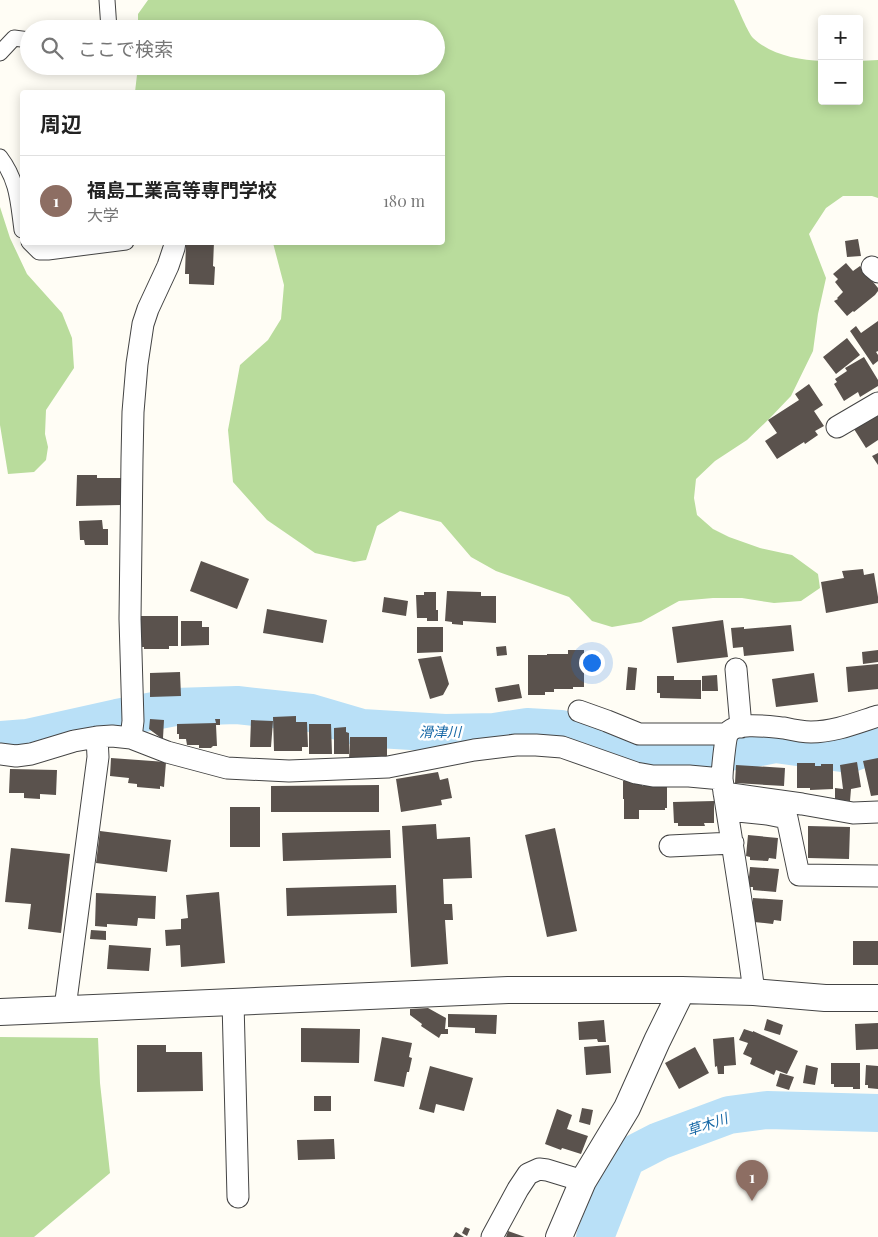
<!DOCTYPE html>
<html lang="ja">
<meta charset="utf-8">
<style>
:root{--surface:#fff;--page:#f6f6f6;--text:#222;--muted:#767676;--line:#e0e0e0;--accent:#c4262e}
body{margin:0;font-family:"Playfair Display","Noto Sans JP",serif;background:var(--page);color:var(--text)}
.controls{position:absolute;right:15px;top:15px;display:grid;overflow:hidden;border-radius:5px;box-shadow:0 2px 12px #0003}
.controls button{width:45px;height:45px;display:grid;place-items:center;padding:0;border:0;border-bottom:1px solid var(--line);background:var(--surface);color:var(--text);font:25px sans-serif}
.you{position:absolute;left:591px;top:662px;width:18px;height:18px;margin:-12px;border:4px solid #fff;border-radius:50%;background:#1a73e8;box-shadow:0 0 0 8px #1a73e833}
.badge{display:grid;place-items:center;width:32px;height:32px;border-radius:50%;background:var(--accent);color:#fff;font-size:16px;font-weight:700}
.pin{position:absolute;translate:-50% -41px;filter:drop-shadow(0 1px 2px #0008)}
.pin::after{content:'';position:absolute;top:26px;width:18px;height:15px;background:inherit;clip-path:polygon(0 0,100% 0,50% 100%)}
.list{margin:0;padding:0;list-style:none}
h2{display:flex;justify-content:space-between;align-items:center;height:65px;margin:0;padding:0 20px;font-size:21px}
h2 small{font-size:16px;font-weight:400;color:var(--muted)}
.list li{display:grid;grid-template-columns:32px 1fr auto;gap:15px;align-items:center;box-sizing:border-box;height:90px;padding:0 20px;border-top:1px solid var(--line)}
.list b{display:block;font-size:19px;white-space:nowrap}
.list p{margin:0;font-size:16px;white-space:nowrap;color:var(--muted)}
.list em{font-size:16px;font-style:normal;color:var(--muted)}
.icon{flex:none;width:28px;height:28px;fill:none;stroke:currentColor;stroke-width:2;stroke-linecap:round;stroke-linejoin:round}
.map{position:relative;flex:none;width:878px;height:1237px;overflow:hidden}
.search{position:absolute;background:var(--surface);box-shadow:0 2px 12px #0003;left:20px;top:20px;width:425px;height:55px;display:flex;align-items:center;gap:12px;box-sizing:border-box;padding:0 18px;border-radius:28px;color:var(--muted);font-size:19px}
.panel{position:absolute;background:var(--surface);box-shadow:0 2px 12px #0003;left:20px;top:90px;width:425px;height:155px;border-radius:5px}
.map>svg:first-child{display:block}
.forest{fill:#b9dc9c}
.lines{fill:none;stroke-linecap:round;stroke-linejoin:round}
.river{stroke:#b9e0f7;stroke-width:38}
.building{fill:#5a524d}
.pedestrian-casing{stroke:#444;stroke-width:17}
.minor-casing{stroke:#444;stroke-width:23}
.tertiary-casing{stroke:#444;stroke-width:28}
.pedestrian{stroke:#fff;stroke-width:15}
.minor{stroke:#fff;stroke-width:21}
.tertiary{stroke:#fff;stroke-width:26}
.labels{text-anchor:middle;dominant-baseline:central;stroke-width:5;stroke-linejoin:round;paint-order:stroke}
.water-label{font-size:14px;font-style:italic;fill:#1768a6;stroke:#fff}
</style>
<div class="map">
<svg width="878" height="1237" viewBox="0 0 878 1237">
<rect width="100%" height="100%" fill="#fffdf5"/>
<!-- forest -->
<path class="forest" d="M148,0H734C738,8 748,33 753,38C771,55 798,60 822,61V101H859V61L878,60V198L872,196H843L826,208L809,234L826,278L818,314L813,351L791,396L769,419L747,440L715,461L696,479L694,498L697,515L713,529L729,537L760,548L792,555L818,574L820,588L801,601L774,603L742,598H713L679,601L641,622L612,627L592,621L569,597L496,571L471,557L441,522L400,511L377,526L366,560L354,562L315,553L267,520L233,482L228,430L240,365L268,340L281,319L284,285L273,243L442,242V92H135L138,66H436V29H138V14Z
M0,207L10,238L27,274L62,313L72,338L74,368L46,410L45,434L48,447L46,460L34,472L8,474L0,425Z
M0,1037L98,1038L100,1083L110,1173L34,1237H0Z"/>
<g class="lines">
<!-- river -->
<path class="river" d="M0,740L27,738L117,718L175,707L237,705L311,713L362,728L445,733L494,732L527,727L561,729L658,757L680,759L750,749L775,744L849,754L878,743
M595,1237L626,1158L659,1141L729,1115L767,1110L878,1113"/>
</g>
<!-- building -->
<path class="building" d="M858,239L861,256L847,257L845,241Z
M186,242H214L213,266L215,267L214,285L189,284V274H185Z
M846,263L853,271L860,266L878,288V291L875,295L854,312L853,311L847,316L834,301L838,299L837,298L843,292L835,282L838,279L833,274Z
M878,321V351L876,352L878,355V361L873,365L850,331L856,326L861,333Z
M847,338L860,355L836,374L823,357Z
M864,357L878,380V386L860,397L858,392L844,401L834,384L837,382L835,379L847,371L845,368Z
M809,384L823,405L814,411L824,426L815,431L818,435L805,444L804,442L777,459L765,441L777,433L768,420L799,400L795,394Z
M878,414V440L866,448L854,429Z
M878,453V465L872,456Z
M77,475H97V478H122L121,505L76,506Z
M102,520L103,529H108V545H85L84,540H80L79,521Z
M201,561L249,579L237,609L190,591Z
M863,569L864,575L874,573L878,597V603L826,613L821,582L844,578L842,571Z
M447,591L481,592V596H496V623L463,621V625L452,624V622L445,621Z
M424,592H436V610H438V621H427V618H417L416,595H424Z
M384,597L408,601L406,616L382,612Z
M267,609L327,620L323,643L263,633Z
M138,616H178V646H169V649H144V647H138Z
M723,620L728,657L677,663L672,627Z
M181,621H202V627H209V645L181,646Z
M791,625L794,651L744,656L743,647L733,648L731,628L744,627V629Z
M417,627H443V652L417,653Z
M506,646L507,655L497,656L496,647Z
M568,650H584V687H573V689H554V692H545V695H528V655H547V654H568Z
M878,650V662L863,664L862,652Z
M441,656L449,684L443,695L430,699L418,659Z
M878,664V689L848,692L846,667Z
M628,667L637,668L635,690H626Z
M180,672L181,696L150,697V673Z
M814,673L818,702L776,707L772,679Z
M717,675L718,691H702V676Z
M657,676H674V680H701V699L660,698V693H657Z
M519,684L522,698L498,702L495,688Z
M296,716V722H307L308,747H302V751H274L273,717Z
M150,719L164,720L163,738H161L149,729Z
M215,719H220V725H216L217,746H213L211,748H199V745H187L186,739H179V734H177V724L216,723Z
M251,720L273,721L271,747H250Z
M309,724H331L332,754H309Z
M346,727V732L349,733V754H334V728Z
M350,737H387V759L349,760Z
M111,758L166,762L164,787L160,786V789L137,787V784L128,783L129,778L110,776Z
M878,758V795L871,796L863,761Z
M857,762L861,787L851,789L850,801L835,800V788L843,789L840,765Z
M797,763H815V766H821V764H833V789L810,790V788H797Z
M736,765L785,768L784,786L735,783Z
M10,769L57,770L56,795L40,794V799L24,798V793H9Z
M438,772L440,780L448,778L452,798L441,800L442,805L401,812L396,779Z
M623,781H642V786H667V808H665V810H639V819H624V799H623Z
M379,785V812H271V786Z
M714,801V823H704L705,826H678V823H674L673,802Z
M230,807H260V847H230Z
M436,824L437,839L470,837L472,878L443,879L444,904H452L453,920H445L448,964L411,967L402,826Z
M808,826L850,827L849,859L808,858Z
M555,828L577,931L547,937L525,835Z
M390,830L391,858L283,861L282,833Z
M100,831L171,840L167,872L96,863Z
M748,835L778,838L776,859L769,858L768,861L750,860V857L746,856Z
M11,848L70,854L61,933L28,929L31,904L5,902Z
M750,867L779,869L776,892L753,890V887H748Z
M396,885L397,913L287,916L286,888Z
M219,892L225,963L181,967L180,945L166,946L165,930L181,929V919L188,918L186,895Z
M96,893L156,896L155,919L138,918L137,926L107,924V927L95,926Z
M753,898L783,900L781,921L774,920L773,924L754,922L755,918H751Z
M91,930L106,931V940L90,939Z
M853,941H878V965H853Z
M109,945L151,948L149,971L107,969Z
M428,1008L446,1018L445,1029H448V1034H441L439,1038L421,1026L422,1024L410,1015V1009Z
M448,1014L497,1015L496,1034L475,1033V1028L448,1027Z
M767,1019L783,1025L780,1035L764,1030Z
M604,1020L606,1042H598L597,1039L579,1040L578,1022Z
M878,1023V1049L856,1050L855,1024Z
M301,1028L360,1029L359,1063L301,1062Z
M744,1029L753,1032V1031L798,1051L787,1074L776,1070L774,1075L750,1064L752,1058L743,1054L748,1043L739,1040Z
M382,1037L412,1043L409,1057L412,1058L409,1072H407L404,1087L374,1081Z
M734,1037L736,1065L724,1066V1074H718L717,1066L715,1067L713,1039Z
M137,1045H166V1052H202L203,1091L137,1092Z
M609,1045L611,1073L586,1075L584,1047Z
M695,1047L709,1073L679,1089L665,1063Z
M831,1063H860V1089H853V1087H834V1084H831Z
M806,1065L818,1068L815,1085L803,1083Z
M866,1065L878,1066V1089L868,1088V1085H865Z
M430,1066L473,1078L464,1111L436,1104L434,1113L419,1109Z
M780,1073L794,1077L789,1090L776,1086Z
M314,1096H331V1111H314Z
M582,1108L593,1110L590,1125L579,1122Z
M557,1109L572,1115L567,1129L588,1136L581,1154L562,1148L561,1150L545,1144Z
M334,1139L335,1159L298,1160L297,1140Z
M465,1227L470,1229L467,1236L462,1233Z
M508,1231L525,1237H506Z
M456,1232L464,1237H453Z"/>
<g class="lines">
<defs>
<path id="pedestrian" d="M107,0L109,29
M0,53L14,38L29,40
M0,157C18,181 18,201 22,230
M29,242L39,252H48L126,242"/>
<path id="minor" d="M872,267L878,272
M837,427L878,403
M736,669L741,727
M579,711L607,721L639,734H728
M131,738L133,721L130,619L132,459L133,412L137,364L143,324L148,309L168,266L174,248L175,242
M0,754L16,756L31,754L74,741L97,737L112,736L131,738L167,752L227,768L289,771L388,767L474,750L516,745H536L562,747L636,773L653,776H689L722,779
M724,793L802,804L853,813L878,812
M728,810L767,814L787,818L799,875L878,876
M670,846L733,843
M754,992C745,921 733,850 722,779C722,772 725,738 728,733C735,721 772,727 784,728C793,730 802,732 811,732C834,732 856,723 878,716
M233,1002L238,1197
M65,1008L98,757L97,737
M492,1237L518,1189L528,1174L539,1169L547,1170L583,1181"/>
<path id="tertiary" d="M0,1012L508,990H682L754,992L825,998H878
M559,1237L583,1181L627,1108L657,1041L682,990"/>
</defs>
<!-- pedestrian casing -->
<use href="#pedestrian" class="pedestrian-casing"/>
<!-- minor casing -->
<use href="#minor" class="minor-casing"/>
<!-- tertiary casing -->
<use href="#tertiary" class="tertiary-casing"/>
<!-- pedestrian -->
<use href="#pedestrian" class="pedestrian"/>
<!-- minor -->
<use href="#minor" class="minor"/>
<!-- tertiary -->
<use href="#tertiary" class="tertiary"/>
</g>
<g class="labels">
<!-- water labels -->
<g class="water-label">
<text x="440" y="731">滑津川</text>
<text transform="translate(707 1124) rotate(-19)">草木川</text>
</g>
</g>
</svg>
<div class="controls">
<button>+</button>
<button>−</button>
</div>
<div class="you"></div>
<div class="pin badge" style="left:752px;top:1201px;background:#8d6e63">1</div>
<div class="search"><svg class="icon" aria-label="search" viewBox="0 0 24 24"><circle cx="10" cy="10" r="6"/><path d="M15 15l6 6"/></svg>ここで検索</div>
<section class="panel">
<h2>周辺<small></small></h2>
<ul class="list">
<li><span class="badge" style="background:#8d6e63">1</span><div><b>福島工業高等専門学校</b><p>大学</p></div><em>180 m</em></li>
</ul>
</section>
</div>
